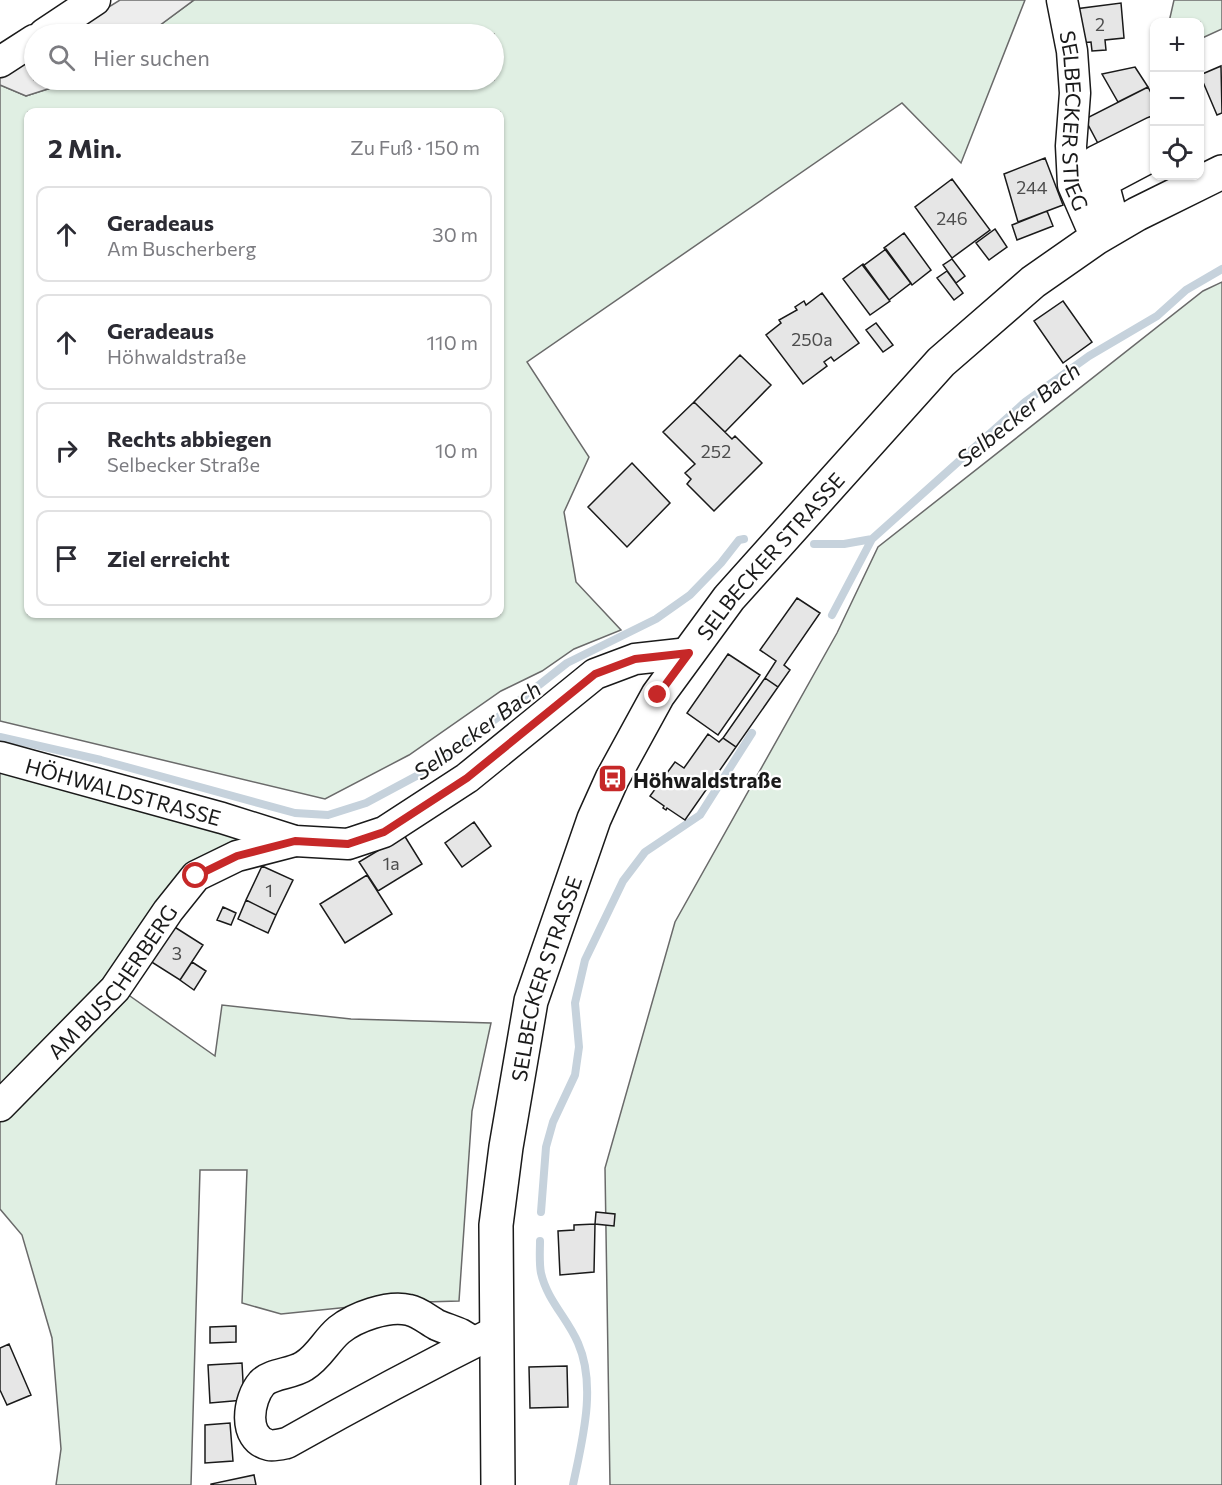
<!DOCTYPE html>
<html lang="de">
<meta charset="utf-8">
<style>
:root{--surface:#fff;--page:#f2f2f3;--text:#2b2b33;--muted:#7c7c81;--line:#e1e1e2}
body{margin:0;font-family:Commissioner,sans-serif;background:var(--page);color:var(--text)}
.controls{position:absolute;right:18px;top:18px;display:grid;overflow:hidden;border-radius:12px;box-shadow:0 2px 4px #0004}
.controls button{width:54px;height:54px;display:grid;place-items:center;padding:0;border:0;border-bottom:2px solid var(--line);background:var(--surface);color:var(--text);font:30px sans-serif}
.stop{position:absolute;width:18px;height:18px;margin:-14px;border:4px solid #c62828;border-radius:50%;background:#fff}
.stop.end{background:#c62828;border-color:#fff;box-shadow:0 2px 6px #0008}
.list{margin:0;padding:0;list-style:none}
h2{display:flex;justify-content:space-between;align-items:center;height:78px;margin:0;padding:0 24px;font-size:26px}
h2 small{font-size:20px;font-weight:400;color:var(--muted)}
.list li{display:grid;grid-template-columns:39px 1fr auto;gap:18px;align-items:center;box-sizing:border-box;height:96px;margin:0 12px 12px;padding:0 12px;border:2px solid var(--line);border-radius:12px}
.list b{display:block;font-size:22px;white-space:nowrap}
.list p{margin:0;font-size:20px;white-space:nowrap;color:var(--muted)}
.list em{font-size:20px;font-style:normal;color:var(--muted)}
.icon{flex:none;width:33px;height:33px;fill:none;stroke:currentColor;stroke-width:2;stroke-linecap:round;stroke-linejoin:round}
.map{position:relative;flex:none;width:1222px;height:1485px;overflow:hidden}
.search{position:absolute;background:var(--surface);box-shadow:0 2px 4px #0004;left:24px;top:24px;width:480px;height:66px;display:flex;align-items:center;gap:15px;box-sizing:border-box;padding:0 21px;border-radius:33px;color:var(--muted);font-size:22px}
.panel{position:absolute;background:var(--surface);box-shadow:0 2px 4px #0004;left:24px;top:108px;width:480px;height:510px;border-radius:12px}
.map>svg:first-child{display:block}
.green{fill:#e0efe3;stroke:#6a6a6a;stroke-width:1.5;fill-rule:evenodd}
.parking{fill:#ededed;stroke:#6a6a6a;stroke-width:1.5}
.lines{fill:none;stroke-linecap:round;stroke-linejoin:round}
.stream{stroke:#c6d2dc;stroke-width:8}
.building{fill:#e6e6e6;stroke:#1a1a1a;stroke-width:1.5}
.minor-casing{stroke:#1a1a1a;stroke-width:33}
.major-casing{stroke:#1a1a1a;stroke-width:36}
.minor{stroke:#fff;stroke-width:30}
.major{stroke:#fff;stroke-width:33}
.route{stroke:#c62828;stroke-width:8}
.labels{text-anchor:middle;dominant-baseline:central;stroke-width:4.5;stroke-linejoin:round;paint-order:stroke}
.number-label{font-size:18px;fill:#4d4d4d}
.street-label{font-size:21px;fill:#1a1a1a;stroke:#fff}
.poi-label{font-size:21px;font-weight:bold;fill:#1a1a1a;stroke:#fff;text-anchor:start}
.water-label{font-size:22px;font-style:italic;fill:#1a1a1a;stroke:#fff}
</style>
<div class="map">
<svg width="1222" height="1485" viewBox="0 0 1222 1485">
<rect width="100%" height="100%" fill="#fff"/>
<!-- green -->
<path class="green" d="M194,0H1025L961,163L902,103L527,362L589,457L564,512L576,582L621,630L574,649L542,671L501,691L409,755L325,799L0,721V85L26,96L76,80H494V34H148ZM28,112H500V614H28Z
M1174,0H1222V29L1200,39V22H1169Z
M1222,282V1485H610L605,1168L675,922L837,633L878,547L1203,291Z
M0,766L254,837L116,964L64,1024L0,1089Z
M120,989L215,1056L222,1005L351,1019L491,1023L472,1111L459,1301L389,1303L281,1314L242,1303L247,1170H200L191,1485H56L61,1449L52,1338L22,1235L0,1209V1113Z"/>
<!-- parking -->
<path class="parking" d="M120,0H194L148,34H65Z
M34,53V80H76L26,96L0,85V75Z"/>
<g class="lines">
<!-- stream -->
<path class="stream" d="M814,544H844L872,539L1025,402L1089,356L1157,316L1186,290L1222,269
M832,615L872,539
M0,737L101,760L295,813L328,815L366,803L437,765L567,663L656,619L690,595L721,563L739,540L744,539
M541,1212L546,1147L553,1122L575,1075L579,1047L575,1003L585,960L623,881L645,852L700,815L752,733
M540,1241C540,1251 539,1263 541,1273C547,1300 568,1319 578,1343C597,1386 582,1441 573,1485"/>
</g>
<!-- building -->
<path class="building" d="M1121,3L1124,38L1105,40L1106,50L1092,51L1091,42L1078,43L1075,9Z
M1221,66L1222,113L1217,115L1200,75Z
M1135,67L1148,87L1118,102L1102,74Z
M1148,87L1154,99V121L1101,149L1085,119Z
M1045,158L1063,205L1018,222L1004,174Z
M952,179L990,230L952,258L915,207Z
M1047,211L1053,226L1017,240L1012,225Z
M995,229L1007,247L989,260L976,243Z
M904,233L931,270L912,285L884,248Z
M886,249L911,283L889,300L863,266Z
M952,259L965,276L956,283L943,265Z
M863,264L890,301L870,315L843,279Z
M947,271L963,293L954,300L937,278Z
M822,293L859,343L834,361L831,357L824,362L827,366L803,384L766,335L781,323L779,320L797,310L795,307L804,301L806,305Z
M1063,301L1092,342L1063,363L1034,321Z
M876,323L893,345L883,352L866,330Z
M740,355L771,385L725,432L694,402Z
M694,402L732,439L735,436L762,463L714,511L687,484L691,479L685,473L695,464L663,432Z
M632,463L670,503L627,547L588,507Z
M797,598L820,613L784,665L790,670L778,687L765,678L776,661L760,650Z
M728,654L760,675L718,735L687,713Z
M765,678L778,687L736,747L723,738Z
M708,734L719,742L723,738L736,747L685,820L667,808L666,810L663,808L664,806L650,796L675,762L684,768Z
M474,822L491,846L462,867L445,843Z
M404,835L422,864L378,891L359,862Z
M262,866L293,880L276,915L246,900Z
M367,875L392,914L345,943L320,904Z
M246,900L276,915L268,933L238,919Z
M223,907L236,913L231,925L217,920Z
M173,926L203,945L180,980L150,961Z
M192,962L206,971L194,990L180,980Z
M596,1212L615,1214L614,1226L595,1224Z
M595,1224L594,1272L560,1275L558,1231L574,1230V1225Z
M236,1326V1342L210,1343V1327Z
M9,1344L31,1395L7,1405L0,1390V1348Z
M242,1363L244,1400L210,1403L208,1365Z
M567,1366L568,1407L530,1408L529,1367Z
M230,1423L233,1461L205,1463V1425Z
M254,1475L256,1485H211V1484Z"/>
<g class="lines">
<defs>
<g id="minor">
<path id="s1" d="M1062,0L1072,51L1075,93L1071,146L1073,185L1096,238"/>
<path d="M44,34L95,0"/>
<path d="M0,62L34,40"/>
<path d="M1103,182L1096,161L1154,132"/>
<path d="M1115,227L1103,182L1154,155"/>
<path id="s2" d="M0,757L222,818L295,841L348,844L384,832L467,778L595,674L635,659L689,653"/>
<path id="s3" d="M0,1106L115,989L168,911L196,876L237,856L295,841"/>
<path d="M473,1343C462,1332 451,1331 437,1325C428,1320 419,1312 409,1310C388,1305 355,1317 339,1330C326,1341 319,1357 304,1366C292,1374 272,1373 262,1383C248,1399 242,1439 269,1445C274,1446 282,1444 287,1443C356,1404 425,1367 495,1332"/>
</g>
<g id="major">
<path id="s4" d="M498,1485L496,1225L506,1147L531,1001L594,819L612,779L658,695L729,598L941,362L1033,282L1096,238L1137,214L1222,172"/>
</g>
</defs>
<!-- minor casing -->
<use href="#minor" class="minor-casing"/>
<!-- major casing -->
<use href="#major" class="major-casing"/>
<!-- minor -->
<use href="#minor" class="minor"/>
<!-- major -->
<use href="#major" class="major"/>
</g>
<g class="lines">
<!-- route -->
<path class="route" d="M196,876L237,856L295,841L348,844L384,832L467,778L595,674L635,659L689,653L658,695"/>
</g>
<!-- icons -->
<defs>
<symbol id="bus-square" viewBox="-11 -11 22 22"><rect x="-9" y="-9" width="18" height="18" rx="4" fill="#c62828" stroke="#fff"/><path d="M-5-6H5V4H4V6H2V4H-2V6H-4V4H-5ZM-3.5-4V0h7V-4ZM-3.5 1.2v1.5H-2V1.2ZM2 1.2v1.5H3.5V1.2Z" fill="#fff"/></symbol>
</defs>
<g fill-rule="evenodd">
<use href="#bus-square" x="596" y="762" width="33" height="33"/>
</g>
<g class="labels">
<!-- number labels -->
<g class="number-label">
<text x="1100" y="24">2</text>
<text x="1032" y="187">244</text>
<text x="952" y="218">246</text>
<text x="812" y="339">250a</text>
<text x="716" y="451">252</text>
<text x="391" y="863">1a</text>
<text x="269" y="890">1</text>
<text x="177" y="953">3</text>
</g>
<!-- street labels -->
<g class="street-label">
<text stroke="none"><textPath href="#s1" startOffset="122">SELBECKER STIEG</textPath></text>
<text stroke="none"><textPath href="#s4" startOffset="998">SELBECKER STRASSE</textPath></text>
<text stroke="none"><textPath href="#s2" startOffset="128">HÖHWALDSTRASSE</textPath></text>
<text stroke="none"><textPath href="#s3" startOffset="168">AM BUSCHERBERG</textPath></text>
<text stroke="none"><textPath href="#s4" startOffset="512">SELBECKER STRASSE</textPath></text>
</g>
<!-- poi labels -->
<g class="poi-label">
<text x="633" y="779">Höhwaldstraße</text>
</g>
<!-- water labels -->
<g class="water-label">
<text transform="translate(1018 414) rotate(-39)">Selbecker Bach</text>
<text transform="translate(477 730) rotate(-36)">Selbecker Bach</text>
</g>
</g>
</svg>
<div class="controls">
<button>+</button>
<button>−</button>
<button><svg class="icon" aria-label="locate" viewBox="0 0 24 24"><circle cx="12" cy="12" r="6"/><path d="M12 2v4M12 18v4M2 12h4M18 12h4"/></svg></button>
</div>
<div class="stop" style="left:196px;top:876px"></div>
<div class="stop end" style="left:658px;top:695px"></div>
<div class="search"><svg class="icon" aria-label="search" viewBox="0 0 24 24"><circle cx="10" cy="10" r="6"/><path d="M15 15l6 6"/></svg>Hier suchen</div>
<section class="panel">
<h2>2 Min.<small>Zu Fuß · 150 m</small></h2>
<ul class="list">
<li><svg class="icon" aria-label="ahead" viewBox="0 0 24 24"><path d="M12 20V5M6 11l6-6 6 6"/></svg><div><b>Geradeaus</b><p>Am Buscherberg</p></div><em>30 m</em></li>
<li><svg class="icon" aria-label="ahead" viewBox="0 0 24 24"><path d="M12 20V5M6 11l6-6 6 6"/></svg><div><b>Geradeaus</b><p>Höhwaldstraße</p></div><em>110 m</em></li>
<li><svg class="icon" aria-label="right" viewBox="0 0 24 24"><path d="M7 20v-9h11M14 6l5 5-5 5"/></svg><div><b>Rechts abbiegen</b><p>Selbecker Straße</p></div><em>10 m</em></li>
<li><svg class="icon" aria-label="arrive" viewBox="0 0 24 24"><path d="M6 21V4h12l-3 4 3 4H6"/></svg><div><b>Ziel erreicht</b></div></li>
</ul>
</section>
</div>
